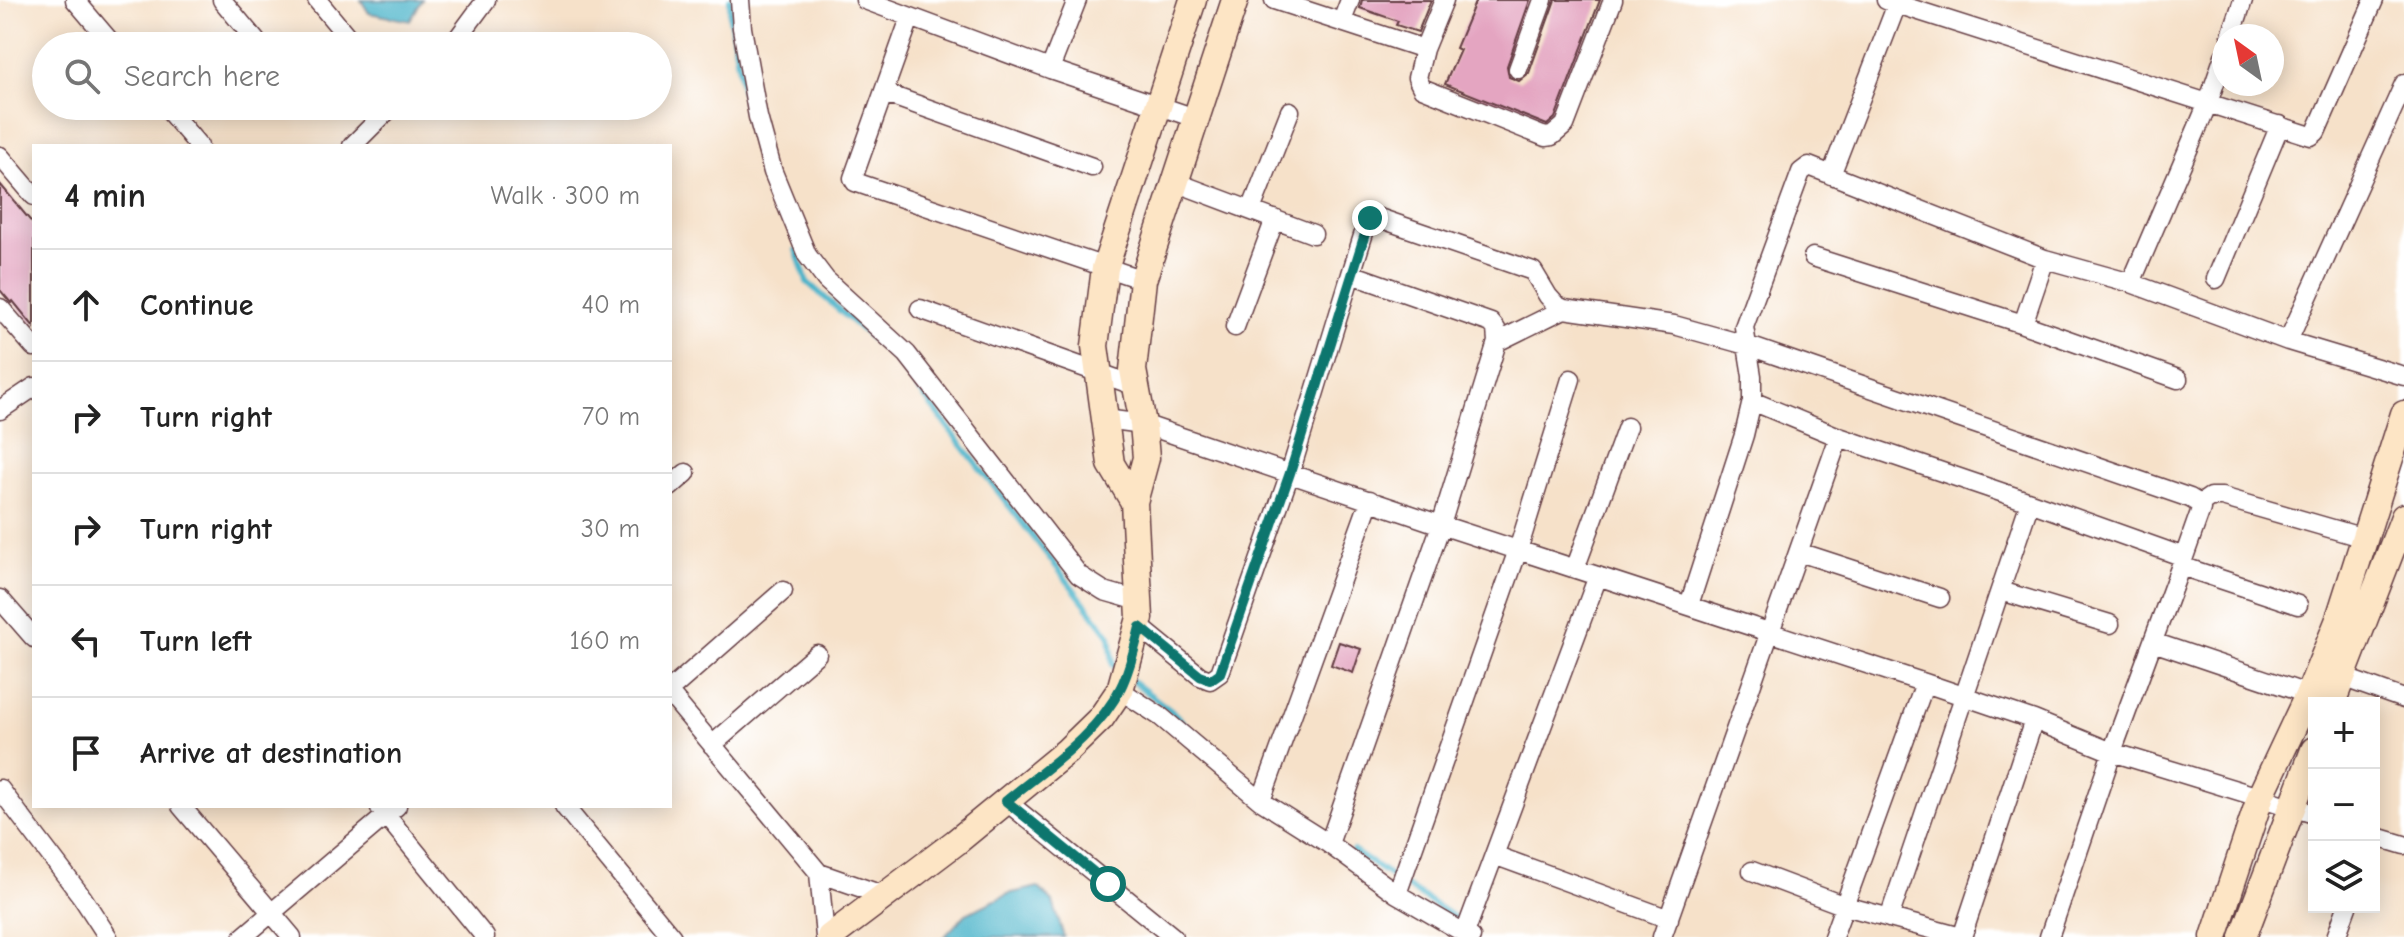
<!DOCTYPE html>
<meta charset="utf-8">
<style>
:root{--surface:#fff;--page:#f2f2f2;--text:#222;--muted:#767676;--line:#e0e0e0}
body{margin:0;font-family:"Comic Neue",sans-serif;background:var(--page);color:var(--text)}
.controls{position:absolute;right:24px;bottom:24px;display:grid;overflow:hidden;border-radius:0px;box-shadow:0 4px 20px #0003}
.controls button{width:72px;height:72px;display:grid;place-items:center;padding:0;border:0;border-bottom:2px solid var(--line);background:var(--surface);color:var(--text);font:40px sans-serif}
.compass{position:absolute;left:2212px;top:24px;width:72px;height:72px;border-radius:50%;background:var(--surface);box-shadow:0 4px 20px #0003;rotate:327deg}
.stop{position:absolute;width:24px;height:24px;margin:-18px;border:6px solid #0f766e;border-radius:50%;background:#fff}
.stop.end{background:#0f766e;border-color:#fff;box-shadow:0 2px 8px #0008}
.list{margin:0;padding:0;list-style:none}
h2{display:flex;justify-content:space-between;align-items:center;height:104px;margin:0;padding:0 32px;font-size:34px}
h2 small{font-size:26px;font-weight:400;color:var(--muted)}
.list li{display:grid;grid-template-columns:52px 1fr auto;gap:24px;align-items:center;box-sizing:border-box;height:112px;padding:0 32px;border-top:2px solid var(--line)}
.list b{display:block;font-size:30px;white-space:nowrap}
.list em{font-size:26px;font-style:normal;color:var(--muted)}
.icon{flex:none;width:44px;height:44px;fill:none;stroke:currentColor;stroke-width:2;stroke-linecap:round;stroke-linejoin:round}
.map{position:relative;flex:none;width:2404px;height:937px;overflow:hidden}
.search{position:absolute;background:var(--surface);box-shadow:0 4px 20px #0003;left:32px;top:32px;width:640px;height:88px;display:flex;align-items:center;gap:20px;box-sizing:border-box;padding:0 28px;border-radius:44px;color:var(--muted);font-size:30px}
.panel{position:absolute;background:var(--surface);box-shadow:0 4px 20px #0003;left:32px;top:144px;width:640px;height:664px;border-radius:0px}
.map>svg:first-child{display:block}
.water{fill:#4ab3c9;stroke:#4a697a;stroke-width:2}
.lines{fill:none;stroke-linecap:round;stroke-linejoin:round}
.stream{stroke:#4ab3c9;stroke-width:6}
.building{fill:#e4a5c1}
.street-casing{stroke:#643c43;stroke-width:21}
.secondary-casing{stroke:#643c43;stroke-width:29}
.street{stroke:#fff;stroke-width:18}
.secondary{stroke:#fde5c5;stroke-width:26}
.route{stroke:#0f766e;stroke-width:10}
</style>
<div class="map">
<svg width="2404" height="937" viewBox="0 0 2404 937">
<rect width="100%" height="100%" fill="#fff"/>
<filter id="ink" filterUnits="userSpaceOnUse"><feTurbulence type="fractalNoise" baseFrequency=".0125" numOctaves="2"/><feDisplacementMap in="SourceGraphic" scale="16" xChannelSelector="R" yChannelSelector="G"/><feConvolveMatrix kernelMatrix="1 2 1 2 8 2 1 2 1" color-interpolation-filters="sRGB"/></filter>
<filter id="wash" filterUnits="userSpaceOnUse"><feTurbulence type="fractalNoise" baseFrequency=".006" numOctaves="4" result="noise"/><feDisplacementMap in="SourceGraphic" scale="32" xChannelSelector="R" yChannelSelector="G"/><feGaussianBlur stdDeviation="1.8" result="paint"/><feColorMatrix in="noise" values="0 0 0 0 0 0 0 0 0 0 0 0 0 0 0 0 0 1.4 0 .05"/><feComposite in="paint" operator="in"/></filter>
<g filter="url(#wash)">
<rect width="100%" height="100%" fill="#f6e1c9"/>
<!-- water -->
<path class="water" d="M361,0H422L410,21L369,13Z
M1038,887L1053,902L1064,937H944L966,914L1008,894Z"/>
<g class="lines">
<!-- stream -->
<path class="stream" d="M730,0V18L749,127L759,154
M796,250L807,282L896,360L1110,636L1113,665L1118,669
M1130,679L1174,713L1194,734
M1353,851L1455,918"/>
</g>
<g id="blocks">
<!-- building -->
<path class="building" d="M1362,0H1431L1418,32L1396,25L1398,21L1360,8Z
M1476,0H1530L1507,66L1509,77L1519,81L1529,73L1555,0H1600L1555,118L1547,125L1445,84L1460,50L1456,48Z
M0,184L34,225V327L13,301L11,303L0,290Z
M1339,642L1361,649L1353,673L1331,665Z"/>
</g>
</g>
<g filter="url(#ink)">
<use href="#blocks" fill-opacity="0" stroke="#643c43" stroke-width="2"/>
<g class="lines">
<defs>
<path id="street" d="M75,0L114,46
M222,0L256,41
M317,0L355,46
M740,0L742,28L758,117L773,172L807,255L826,280L907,354L1079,575L1104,591L1139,601
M865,0L1050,69L1195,118
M1274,0L1424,49L1444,0
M1898,0L1897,4L2311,136L2316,132L2374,0
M910,18L853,178L855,182L1143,280
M1342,21L1350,0
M2231,36L2243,0
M452,46L486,0
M1424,49L1417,78L1422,88L1545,137L1552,136L1565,125L1613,0
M1050,69L1077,0
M1518,69L1543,0
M884,93L1092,167
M165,106L199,146
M352,146L392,106
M0,156L34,196
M1831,175L1897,4L1886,0
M1175,182L1313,234
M1251,210L1290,111
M1813,257L2023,324L2045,259
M1351,274L1368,220L1379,218L1533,271L1548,296L1556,305L1564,309L1674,325L1746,345L2190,498L2200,504L2201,509L2184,557
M2216,279L2280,125
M2131,283L2208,103L2224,56
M0,308L34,347
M920,309L1136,386
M2023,324L2178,379
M1235,327L1275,219
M2288,341L2404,84
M1497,342L1564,309
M1752,401L1839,437
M0,410L34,387
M1105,419L1143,424L1441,525L1925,683L2034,720L2112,752L2314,814
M670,487L686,473
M2030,502L2184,557L2112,752L2049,937
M2200,504L2210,497H2222L2364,538
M1799,552L1940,598
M2181,566L2298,605
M1575,569L1627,427
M2001,591L2110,624
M0,599L34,638
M1689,605L1744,435L1752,401V376L1744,327L1801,172L1809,166L2045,259L2131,283L2288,341L2404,376
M1140,627L1200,676L1210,680L1220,673L1290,473L1351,274L1491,323L1496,329L1497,342L1441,525L1329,844
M2153,642L2307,694
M2342,677L2404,699
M670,690L783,591
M1120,690L1161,717L1261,801L1329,844L1397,894L1471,937
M670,694L819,873L885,896
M712,745L817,654
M0,789L82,897L108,937
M1006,801L1173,937
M1261,801L1370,500
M181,806L292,937
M564,806L672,937
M380,808L485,937
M2374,836L2404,845
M1494,855L1669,919
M1752,871L1845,906L1961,937
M819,873L825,937
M1397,894L1518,550L1571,379
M1465,933L1598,576
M243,937L397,806
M1662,937L1839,437L2030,502L1889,918
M1833,937L1925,683
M1962,937L2034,720
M2336,937L2347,907"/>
<path id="secondary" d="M1134,502L1111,464L1095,346L1105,268L1193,0
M2332,703L2404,517
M830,937L956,842L1067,751L1101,718L1120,690L1140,618L1134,502L1146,458L1143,424L1133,370L1143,280L1235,0
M2214,937L2261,795L2310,691L2338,622L2404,414
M2243,937L2314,750"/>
</defs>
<!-- street casing -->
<use href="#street" class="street-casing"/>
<!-- secondary casing -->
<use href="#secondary" class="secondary-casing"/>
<!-- street -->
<use href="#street" class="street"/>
<!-- secondary -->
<use href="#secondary" class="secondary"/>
</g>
</g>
<g class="lines" filter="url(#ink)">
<!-- route -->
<path class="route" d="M1108,884L1006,801C1046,768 1098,735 1121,687C1130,669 1135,647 1140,627L1200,676L1210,680L1220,673L1290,473L1370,218"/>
</g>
</svg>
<div class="controls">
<button>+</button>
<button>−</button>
<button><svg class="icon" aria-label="layers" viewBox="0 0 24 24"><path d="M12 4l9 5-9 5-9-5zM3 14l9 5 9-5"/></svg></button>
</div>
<svg class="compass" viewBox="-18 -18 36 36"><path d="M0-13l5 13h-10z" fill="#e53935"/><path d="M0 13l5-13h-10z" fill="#767676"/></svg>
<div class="stop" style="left:1108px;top:884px"></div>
<div class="stop end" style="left:1370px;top:218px"></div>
<div class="search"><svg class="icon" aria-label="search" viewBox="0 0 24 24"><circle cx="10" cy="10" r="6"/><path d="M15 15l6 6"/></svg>Search here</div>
<section class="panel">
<h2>4 min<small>Walk · 300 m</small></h2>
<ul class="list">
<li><svg class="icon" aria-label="ahead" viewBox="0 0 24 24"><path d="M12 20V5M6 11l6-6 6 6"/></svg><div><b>Continue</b></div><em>40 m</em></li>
<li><svg class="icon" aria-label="right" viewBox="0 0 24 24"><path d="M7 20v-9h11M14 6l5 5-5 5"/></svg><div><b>Turn right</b></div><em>70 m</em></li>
<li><svg class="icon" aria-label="right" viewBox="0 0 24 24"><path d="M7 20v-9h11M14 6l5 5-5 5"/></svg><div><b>Turn right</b></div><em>30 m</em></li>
<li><svg class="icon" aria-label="left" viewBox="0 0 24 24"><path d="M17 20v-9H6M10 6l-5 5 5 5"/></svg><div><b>Turn left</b></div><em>160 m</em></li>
<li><svg class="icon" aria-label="arrive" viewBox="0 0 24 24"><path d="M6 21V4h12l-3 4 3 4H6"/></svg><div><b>Arrive at destination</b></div></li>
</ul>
</section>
</div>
